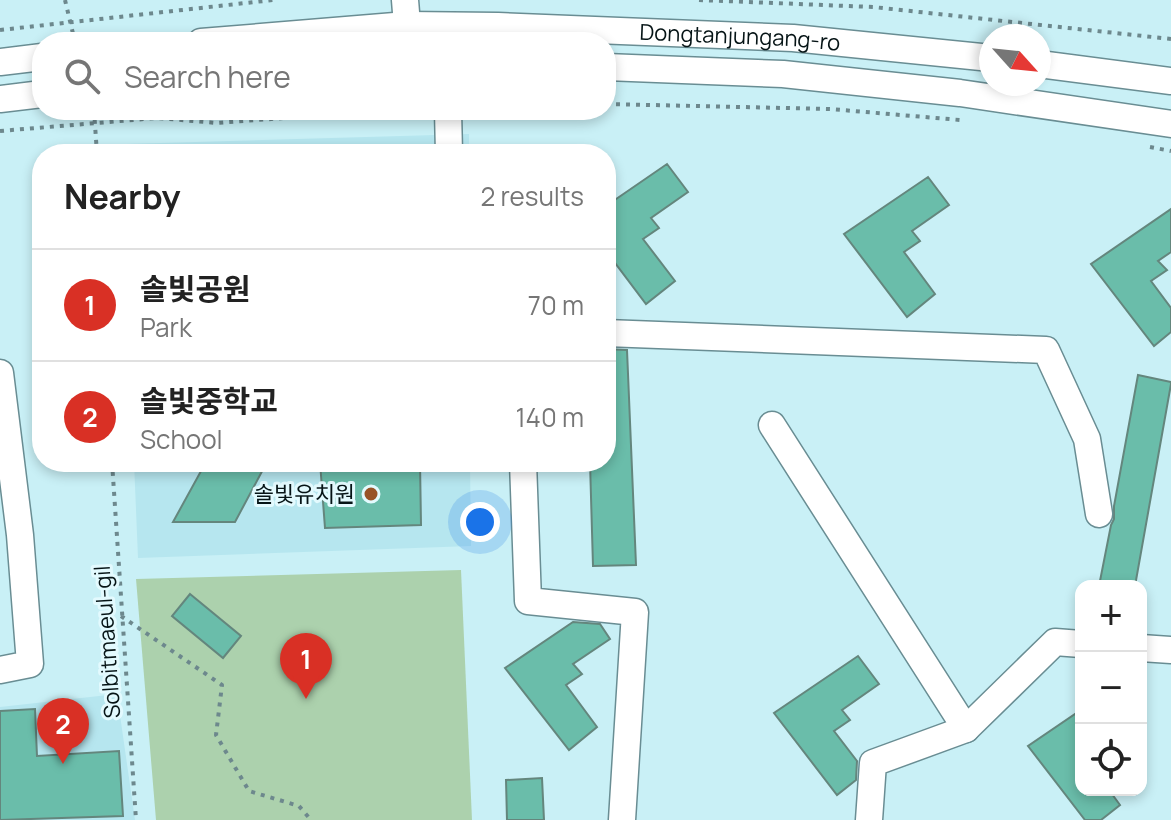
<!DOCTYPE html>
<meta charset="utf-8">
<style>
:root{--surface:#fff;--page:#f6f6f6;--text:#222;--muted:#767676;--line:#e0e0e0;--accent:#d93025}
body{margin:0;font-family:Manrope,"Noto Sans KR",sans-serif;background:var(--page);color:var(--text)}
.controls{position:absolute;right:24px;bottom:24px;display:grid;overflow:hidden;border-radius:16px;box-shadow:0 4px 12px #0003}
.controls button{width:72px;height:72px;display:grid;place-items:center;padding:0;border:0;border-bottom:2px solid var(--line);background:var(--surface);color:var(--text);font:40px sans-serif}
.compass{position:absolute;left:979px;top:24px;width:72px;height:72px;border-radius:50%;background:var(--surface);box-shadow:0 4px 12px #0003;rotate:117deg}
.you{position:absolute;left:480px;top:522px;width:28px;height:28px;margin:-20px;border:6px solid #fff;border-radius:50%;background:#1a73e8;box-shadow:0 0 0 12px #1a73e833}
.badge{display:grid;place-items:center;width:52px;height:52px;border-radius:50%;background:var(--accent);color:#fff;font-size:26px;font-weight:700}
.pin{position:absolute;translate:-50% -66px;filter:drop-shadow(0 2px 4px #0008)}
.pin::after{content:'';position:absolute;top:42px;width:28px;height:24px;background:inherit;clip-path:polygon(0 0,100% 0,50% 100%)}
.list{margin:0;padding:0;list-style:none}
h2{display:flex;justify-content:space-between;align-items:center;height:104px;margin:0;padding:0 32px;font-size:34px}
h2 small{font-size:26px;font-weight:400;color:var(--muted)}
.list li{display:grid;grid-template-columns:52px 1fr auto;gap:24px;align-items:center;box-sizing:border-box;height:112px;padding:0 32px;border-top:2px solid var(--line)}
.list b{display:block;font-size:30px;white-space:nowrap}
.list p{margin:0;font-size:26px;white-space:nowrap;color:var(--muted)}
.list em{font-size:26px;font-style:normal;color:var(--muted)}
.icon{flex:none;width:44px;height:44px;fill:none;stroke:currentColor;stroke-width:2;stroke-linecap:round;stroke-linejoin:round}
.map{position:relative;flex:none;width:1171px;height:820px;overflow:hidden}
.search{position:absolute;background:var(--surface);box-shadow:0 4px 12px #0003;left:32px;top:32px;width:584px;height:88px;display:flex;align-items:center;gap:20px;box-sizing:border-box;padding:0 28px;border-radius:32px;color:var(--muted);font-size:30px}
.panel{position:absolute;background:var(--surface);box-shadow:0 4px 12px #0003;left:32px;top:144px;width:584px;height:328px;border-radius:32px}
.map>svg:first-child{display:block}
.built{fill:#b6e6ef}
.green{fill:#acd1ad}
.building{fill:#6abdaa;stroke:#64867d;stroke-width:2}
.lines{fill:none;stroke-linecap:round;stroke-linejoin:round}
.minor-casing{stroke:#698d93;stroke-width:29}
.path{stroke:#6d888d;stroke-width:4;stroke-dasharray:4 6;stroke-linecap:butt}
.minor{stroke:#fff;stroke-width:26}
.path-bridge{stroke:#6d888d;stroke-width:4;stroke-dasharray:4 6;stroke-linecap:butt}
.poi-dot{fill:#985327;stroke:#e3fafe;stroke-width:3}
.labels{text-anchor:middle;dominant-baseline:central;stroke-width:6;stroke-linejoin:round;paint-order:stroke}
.street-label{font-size:22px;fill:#061416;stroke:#e3fafe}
.poi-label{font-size:22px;fill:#061416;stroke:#e3fafe;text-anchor:end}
</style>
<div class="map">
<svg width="1171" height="820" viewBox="0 0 1171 820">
<rect width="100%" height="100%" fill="#c9f0f6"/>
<!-- built -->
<path class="built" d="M469,134V154H126V144Z
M134,462H470L471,546L138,558Z
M117,694L135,820H0V707Z"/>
<!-- green -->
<path class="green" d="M461,570L472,820H156L136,579Z"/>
<!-- building -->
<path class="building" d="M667,164L688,192L651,218L659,228L643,239L675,281L646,304L606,251V206Z
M928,177L949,205L912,231L920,241L904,252L935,294L907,317L844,234Z
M1171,209V252L1158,261L1167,270L1151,281L1171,308V332L1154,346L1091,264Z
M606,349L627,350L636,565L593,566L590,462H606Z
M1138,375L1171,382V384L1135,586H1099L1111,525L1114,519V506Z
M206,462H267L235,522H173Z
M320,462H420L421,525L325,528Z
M190,594L241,636L223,658L172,616Z
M573,622L600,624L610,639L573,664L582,674L566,685L597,727L569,750L505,668Z
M858,656L879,684L842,710L850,720L834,731L857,761L856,780L837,795L774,713Z
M35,709L37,756L119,751L123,816L0,820V711Z
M1081,710V790H1109L1120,805L1101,820H1085L1028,746Z
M542,778L544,820H507L506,780Z"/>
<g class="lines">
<defs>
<g id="minor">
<path d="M405,0L407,25"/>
<path id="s1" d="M201,42L407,25L498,26L793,38L991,58"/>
<path d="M0,62L42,57"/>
<path d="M1039,64L1171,81"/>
<path d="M606,67L783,74L960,93L1171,124"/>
<path d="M0,99L42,94"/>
<path d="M448,110L449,154"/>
<path d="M606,333L1046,350L1087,439L1099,514"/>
<path d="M0,373L20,535L30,664L0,670"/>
<path d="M772,425L966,729"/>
<path d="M523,462L528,601L635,612L622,820"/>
<path d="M1141,648L1171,650"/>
<path d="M869,820L873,763L966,729L1055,642L1081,644"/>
</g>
</defs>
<!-- minor casing -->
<use href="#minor" class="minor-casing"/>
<!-- path -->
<path class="path" d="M699,0L873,7L1171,39
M0,30L273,0
M606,104L830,109L960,120
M0,131L157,118L217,123L298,117L327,110
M1150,147L1171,151
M112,462L136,820
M121,616L222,685L216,735L249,791L299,806L311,820"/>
<!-- minor -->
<use href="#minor" class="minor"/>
<!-- path-bridge -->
<path class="path-bridge" d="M65,0L75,42
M94,110L97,154"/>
</g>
<!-- markers -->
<circle class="poi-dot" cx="371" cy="494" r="8"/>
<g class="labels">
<!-- street labels -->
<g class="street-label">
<text stroke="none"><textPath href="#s1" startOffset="540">Dongtanjungang-ro</textPath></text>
<text transform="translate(107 642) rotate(-94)">Solbitmaeul-gil</text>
</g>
<!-- poi labels -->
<g class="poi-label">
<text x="355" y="494">솔빛유치원</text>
</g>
</g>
</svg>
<div class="controls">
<button>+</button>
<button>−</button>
<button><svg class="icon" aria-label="locate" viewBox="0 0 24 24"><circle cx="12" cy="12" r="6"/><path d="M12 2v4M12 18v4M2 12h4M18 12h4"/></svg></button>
</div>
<svg class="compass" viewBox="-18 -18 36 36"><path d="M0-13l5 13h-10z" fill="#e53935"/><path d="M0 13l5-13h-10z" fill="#767676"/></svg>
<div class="you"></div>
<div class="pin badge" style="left:306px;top:699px">1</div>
<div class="pin badge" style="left:63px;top:764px">2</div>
<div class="search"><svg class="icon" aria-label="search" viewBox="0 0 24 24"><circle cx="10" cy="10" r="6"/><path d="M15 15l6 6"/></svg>Search here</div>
<section class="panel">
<h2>Nearby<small>2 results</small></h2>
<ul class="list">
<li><span class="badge">1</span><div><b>솔빛공원</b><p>Park</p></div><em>70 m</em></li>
<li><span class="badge">2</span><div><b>솔빛중학교</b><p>School</p></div><em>140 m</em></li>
</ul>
</section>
</div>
